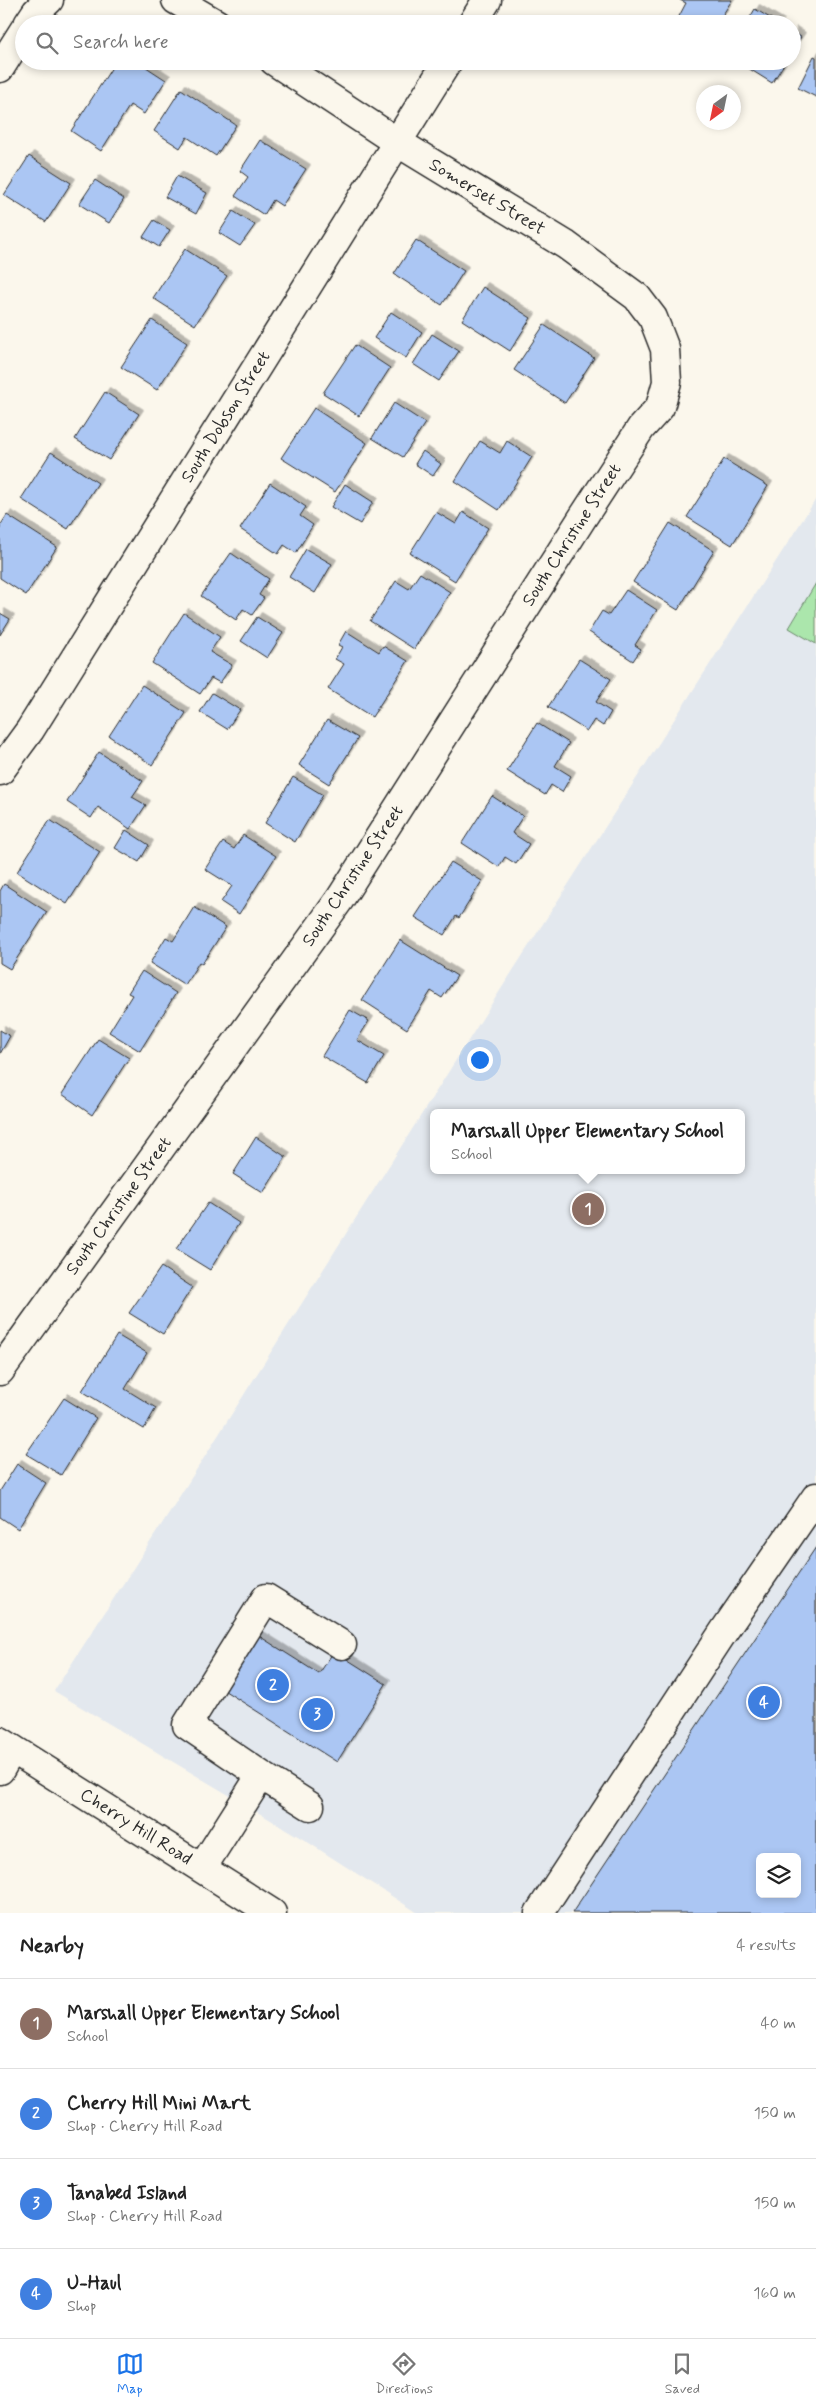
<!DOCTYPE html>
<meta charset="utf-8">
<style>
:root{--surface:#fff;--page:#f2f2f2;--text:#222;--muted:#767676;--line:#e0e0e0;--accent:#1a73e8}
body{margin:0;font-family:Mynerve,sans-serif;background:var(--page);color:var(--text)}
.controls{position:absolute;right:15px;bottom:15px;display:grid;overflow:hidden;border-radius:8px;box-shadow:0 2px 8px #0003}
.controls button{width:45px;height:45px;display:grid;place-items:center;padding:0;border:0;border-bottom:1px solid var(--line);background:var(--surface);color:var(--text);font:25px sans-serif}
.compass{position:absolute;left:696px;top:85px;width:45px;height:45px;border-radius:50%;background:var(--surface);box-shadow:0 2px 8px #0003;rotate:213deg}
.you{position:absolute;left:479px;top:1059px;width:18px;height:18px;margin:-12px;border:4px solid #fff;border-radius:50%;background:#1a73e8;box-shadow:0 0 0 8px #1a73e833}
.badge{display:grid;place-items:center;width:32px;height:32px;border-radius:50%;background:var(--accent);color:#fff;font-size:16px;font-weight:700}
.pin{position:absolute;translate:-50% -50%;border:2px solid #fff;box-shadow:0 1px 5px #0006}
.popup{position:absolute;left:430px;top:1109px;width:315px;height:65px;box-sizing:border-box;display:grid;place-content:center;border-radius:8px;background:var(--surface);filter:drop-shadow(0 1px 4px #0005);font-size:16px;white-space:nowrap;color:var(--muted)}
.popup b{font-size:19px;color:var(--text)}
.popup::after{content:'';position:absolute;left:50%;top:100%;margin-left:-10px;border:10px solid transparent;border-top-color:var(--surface)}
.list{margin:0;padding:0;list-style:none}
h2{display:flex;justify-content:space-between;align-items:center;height:65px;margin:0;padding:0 20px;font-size:21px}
h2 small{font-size:16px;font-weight:400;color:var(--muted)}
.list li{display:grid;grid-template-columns:32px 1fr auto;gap:15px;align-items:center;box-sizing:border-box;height:90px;padding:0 20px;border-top:1px solid var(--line)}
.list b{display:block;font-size:19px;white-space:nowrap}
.list p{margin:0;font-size:16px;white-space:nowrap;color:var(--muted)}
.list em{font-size:16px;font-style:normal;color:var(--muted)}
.icon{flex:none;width:28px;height:28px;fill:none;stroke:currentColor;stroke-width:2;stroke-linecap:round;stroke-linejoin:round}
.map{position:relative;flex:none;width:816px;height:1913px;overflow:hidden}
.search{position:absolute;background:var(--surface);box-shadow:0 2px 8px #0003;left:15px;right:15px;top:15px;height:55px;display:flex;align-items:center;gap:12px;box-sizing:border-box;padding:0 18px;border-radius:28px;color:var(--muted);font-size:19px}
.sheet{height:425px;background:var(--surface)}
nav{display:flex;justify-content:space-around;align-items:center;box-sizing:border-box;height:70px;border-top:1px solid var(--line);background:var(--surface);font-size:14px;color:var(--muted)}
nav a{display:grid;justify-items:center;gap:2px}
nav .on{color:var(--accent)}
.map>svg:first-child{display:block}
.built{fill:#e3e8ee;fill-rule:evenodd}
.green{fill:#abe6ac;stroke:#6b886c}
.building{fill:#abc6f3;stroke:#2b2b2b;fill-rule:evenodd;filter:url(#shadow)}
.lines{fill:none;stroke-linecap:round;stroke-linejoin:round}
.minor-casing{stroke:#2b2b2b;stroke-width:31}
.major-casing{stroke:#2b2b2b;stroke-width:31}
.minor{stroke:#fbf7ec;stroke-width:28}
.major{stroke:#fbf7ec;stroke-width:28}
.labels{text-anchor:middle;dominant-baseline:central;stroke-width:5;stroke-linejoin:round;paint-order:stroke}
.street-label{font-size:18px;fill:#2b2b2b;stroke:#fbf7ec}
</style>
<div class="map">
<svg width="816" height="1913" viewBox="0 0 816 1913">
<defs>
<filter id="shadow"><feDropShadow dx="4.5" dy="-4.5" stdDeviation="0" flood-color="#0004"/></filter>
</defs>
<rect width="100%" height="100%" fill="#fbf7ec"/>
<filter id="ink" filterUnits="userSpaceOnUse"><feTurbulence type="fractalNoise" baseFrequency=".02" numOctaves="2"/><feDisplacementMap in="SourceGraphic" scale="10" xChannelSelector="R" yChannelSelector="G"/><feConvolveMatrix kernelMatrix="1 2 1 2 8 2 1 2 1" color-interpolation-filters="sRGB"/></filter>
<g filter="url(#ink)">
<!-- built -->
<path class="built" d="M816,499V1913H418L306,1841L54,1691L176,1502L494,1000ZM434,1113H742V1170H434ZM760,1857H797V1894H760Z"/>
<!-- green -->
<path class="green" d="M816,583V644L789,628Z"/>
<!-- building -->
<path class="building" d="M680,0H732L717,24H675L686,3Z
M755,9L780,24H746Z
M792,31L801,37L792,50Z
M814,56L816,57V97L798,88Z
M116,61H137L166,80L144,114L130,105L101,151L71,131Z
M742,61H786L772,83L740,63Z
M181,89L236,125L216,156L187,137L180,148L154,131Z
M260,140L306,169L282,206L273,200L264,215L235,196L248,177L240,171Z
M29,156L71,183L46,222L4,195Z
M177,176L207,193L196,214L165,197Z
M95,180L124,199L109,223L79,204Z
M233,211L255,225L240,246L219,233Z
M154,220L170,230L159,247L143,237Z
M416,240L464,271L442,305L394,274Z
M185,249L227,276L195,325L153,298Z
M483,287L531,318L510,351L462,320Z
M391,312L422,332L406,358L374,338Z
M152,320L187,343L157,390L121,367Z
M544,325L594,358L565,403L514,370Z
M432,334L459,351L439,381L413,364Z
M355,345L390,368L359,416L323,393Z
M105,392L139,414L109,460L75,439Z
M394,403L425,423L403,457L372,438Z
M314,408L367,443L335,492L281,458Z
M480,441L500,453L507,441L532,457L499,510L455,481Z
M423,451L441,464L433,476L415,464Z
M51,452L98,483L68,529L21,499Z
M724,459L768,486L732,545L687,517Z
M270,483L306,507L300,516L313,525L296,553L284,545L278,554L240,529Z
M345,484L373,502L360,524L331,507Z
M436,512L456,524L463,512L488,528L455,581L410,553Z
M7,515L57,547L26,595L0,578V526Z
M670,523L714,551L678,610L633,582Z
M306,549L332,564L315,593L289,577Z
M231,553L269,579L259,595L264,598L252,615L243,609L236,620L201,596Z
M420,573L450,592L414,649L370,621L396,581L409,589Z
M626,590L657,610L635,645L641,649L633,661L589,632L602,611L609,615Z
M0,613L10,619L0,635Z
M184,613L220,637L210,652L232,665L220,683L211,678L200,694L152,663Z
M257,617L283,633L267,658L241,641Z
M346,631L379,652L383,646L408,661L372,717L328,689L344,664L335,659L342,647L338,645Z
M579,659L611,679L596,702L611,712L603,726L594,720L587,731L548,707Z
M142,685L186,713L152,765L109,736Z
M212,693L240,710L227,729L200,712Z
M327,720L358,738L329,784L299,765Z
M537,723L569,743L555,766L571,776L562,792L551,785L545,795L507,771Z
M99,752L143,781L132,797L146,805L130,829L98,807L91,818L67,802Z
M293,777L323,795L295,842L265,823Z
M492,796L523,816L512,833L529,844L516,864L505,857L499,867L462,843Z
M50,820L100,852L67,904L17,872Z
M126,830L149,845L139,862L115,848Z
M243,835L276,856L239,914L221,902L232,886L205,869L223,842L234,849Z
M451,862L482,881L459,918L456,916L444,935L415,917Z
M4,884L47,912L10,969L0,963V891Z
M194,907L226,927L202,964L199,962L185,985L150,963L166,937L173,941Z
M400,940L457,976L442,998L431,991L407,1029L362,1000Z
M142,971L176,993L140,1051L109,1032L132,995L128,993Z
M350,1010L369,1021L357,1040L384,1056L368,1083L322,1056Z
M0,1030L10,1036L0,1054Z
M98,1039L129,1058L92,1115L62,1094Z
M256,1137L286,1157L263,1193L233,1174Z
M208,1203L239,1223L210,1270L176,1249Z
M161,1267L192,1287L163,1334L129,1313Z
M117,1335L147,1353L125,1389L156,1408L144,1429L82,1391Z
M64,1398L96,1418L61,1475L26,1454Z
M17,1464L46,1483L18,1529L0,1517V1491Z
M816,1547V1913H572ZM760,1857H797V1894H760Z
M256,1634L319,1674L334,1651L386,1684L337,1762L222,1689Z"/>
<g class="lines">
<defs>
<path id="minor" d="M176,0L217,24
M28,24L36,12L49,0
M472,24L487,0
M0,68L24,30
M0,771L30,730L448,61
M0,1371L340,899L583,517L641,428L660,407L667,382L665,349L653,318L637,297L566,245L397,142L274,61
M0,1770L12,1749
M261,1775L310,1806
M202,1868L261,1775L187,1725L266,1598L342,1645
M539,1913L724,1631L816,1497"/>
<path id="major" d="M0,1741L272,1913"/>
</defs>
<!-- minor casing -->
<use href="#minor" class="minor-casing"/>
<!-- major casing -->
<use href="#major" class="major-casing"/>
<!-- minor -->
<use href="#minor" class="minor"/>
<!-- major -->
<use href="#major" class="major"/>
</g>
</g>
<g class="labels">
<!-- street labels -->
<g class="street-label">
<text transform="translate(487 197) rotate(31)">Somerset Street</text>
<text transform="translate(226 417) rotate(-58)">South Dobson Street</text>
<text transform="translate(572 535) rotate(-57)">South Christine Street</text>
<text transform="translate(353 876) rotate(-56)">South Christine Street</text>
<text transform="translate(119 1206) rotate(-54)">South Christine Street</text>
<text transform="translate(136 1827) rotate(32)">Cherry Hill Road</text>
</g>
</g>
</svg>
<div class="controls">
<button><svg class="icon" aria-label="layers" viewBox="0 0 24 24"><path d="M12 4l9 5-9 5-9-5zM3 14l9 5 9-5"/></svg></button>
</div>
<svg class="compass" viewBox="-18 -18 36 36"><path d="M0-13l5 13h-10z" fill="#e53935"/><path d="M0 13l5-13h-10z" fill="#767676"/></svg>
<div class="you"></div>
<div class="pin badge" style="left:588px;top:1209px;background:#8d6e63">1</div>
<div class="popup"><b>Marshall Upper Elementary School</b>School</div>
<div class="pin badge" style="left:273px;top:1685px;background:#3f7fe0">2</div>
<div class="pin badge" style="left:317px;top:1714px;background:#3f7fe0">3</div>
<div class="pin badge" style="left:764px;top:1702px;background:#3f7fe0">4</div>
<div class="search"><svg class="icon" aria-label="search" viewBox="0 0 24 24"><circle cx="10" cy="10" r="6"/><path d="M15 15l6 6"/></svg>Search here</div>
</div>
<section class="sheet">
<h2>Nearby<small>4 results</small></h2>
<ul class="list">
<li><span class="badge" style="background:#8d6e63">1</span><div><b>Marshall Upper Elementary School</b><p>School</p></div><em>40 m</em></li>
<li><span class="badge" style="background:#3f7fe0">2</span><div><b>Cherry Hill Mini Mart</b><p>Shop · Cherry Hill Road</p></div><em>150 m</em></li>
<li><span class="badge" style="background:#3f7fe0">3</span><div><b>Tanabed Island</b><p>Shop · Cherry Hill Road</p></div><em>150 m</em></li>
<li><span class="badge" style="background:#3f7fe0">4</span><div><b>U-Haul</b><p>Shop</p></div><em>160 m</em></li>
</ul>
</section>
<nav>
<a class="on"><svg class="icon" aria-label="map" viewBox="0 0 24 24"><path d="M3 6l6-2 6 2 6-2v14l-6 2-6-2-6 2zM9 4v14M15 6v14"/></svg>Map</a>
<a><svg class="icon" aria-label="directions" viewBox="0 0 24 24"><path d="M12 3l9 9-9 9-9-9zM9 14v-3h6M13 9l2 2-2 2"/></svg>Directions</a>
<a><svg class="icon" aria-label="saved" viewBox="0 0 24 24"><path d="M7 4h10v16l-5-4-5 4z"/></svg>Saved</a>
</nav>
